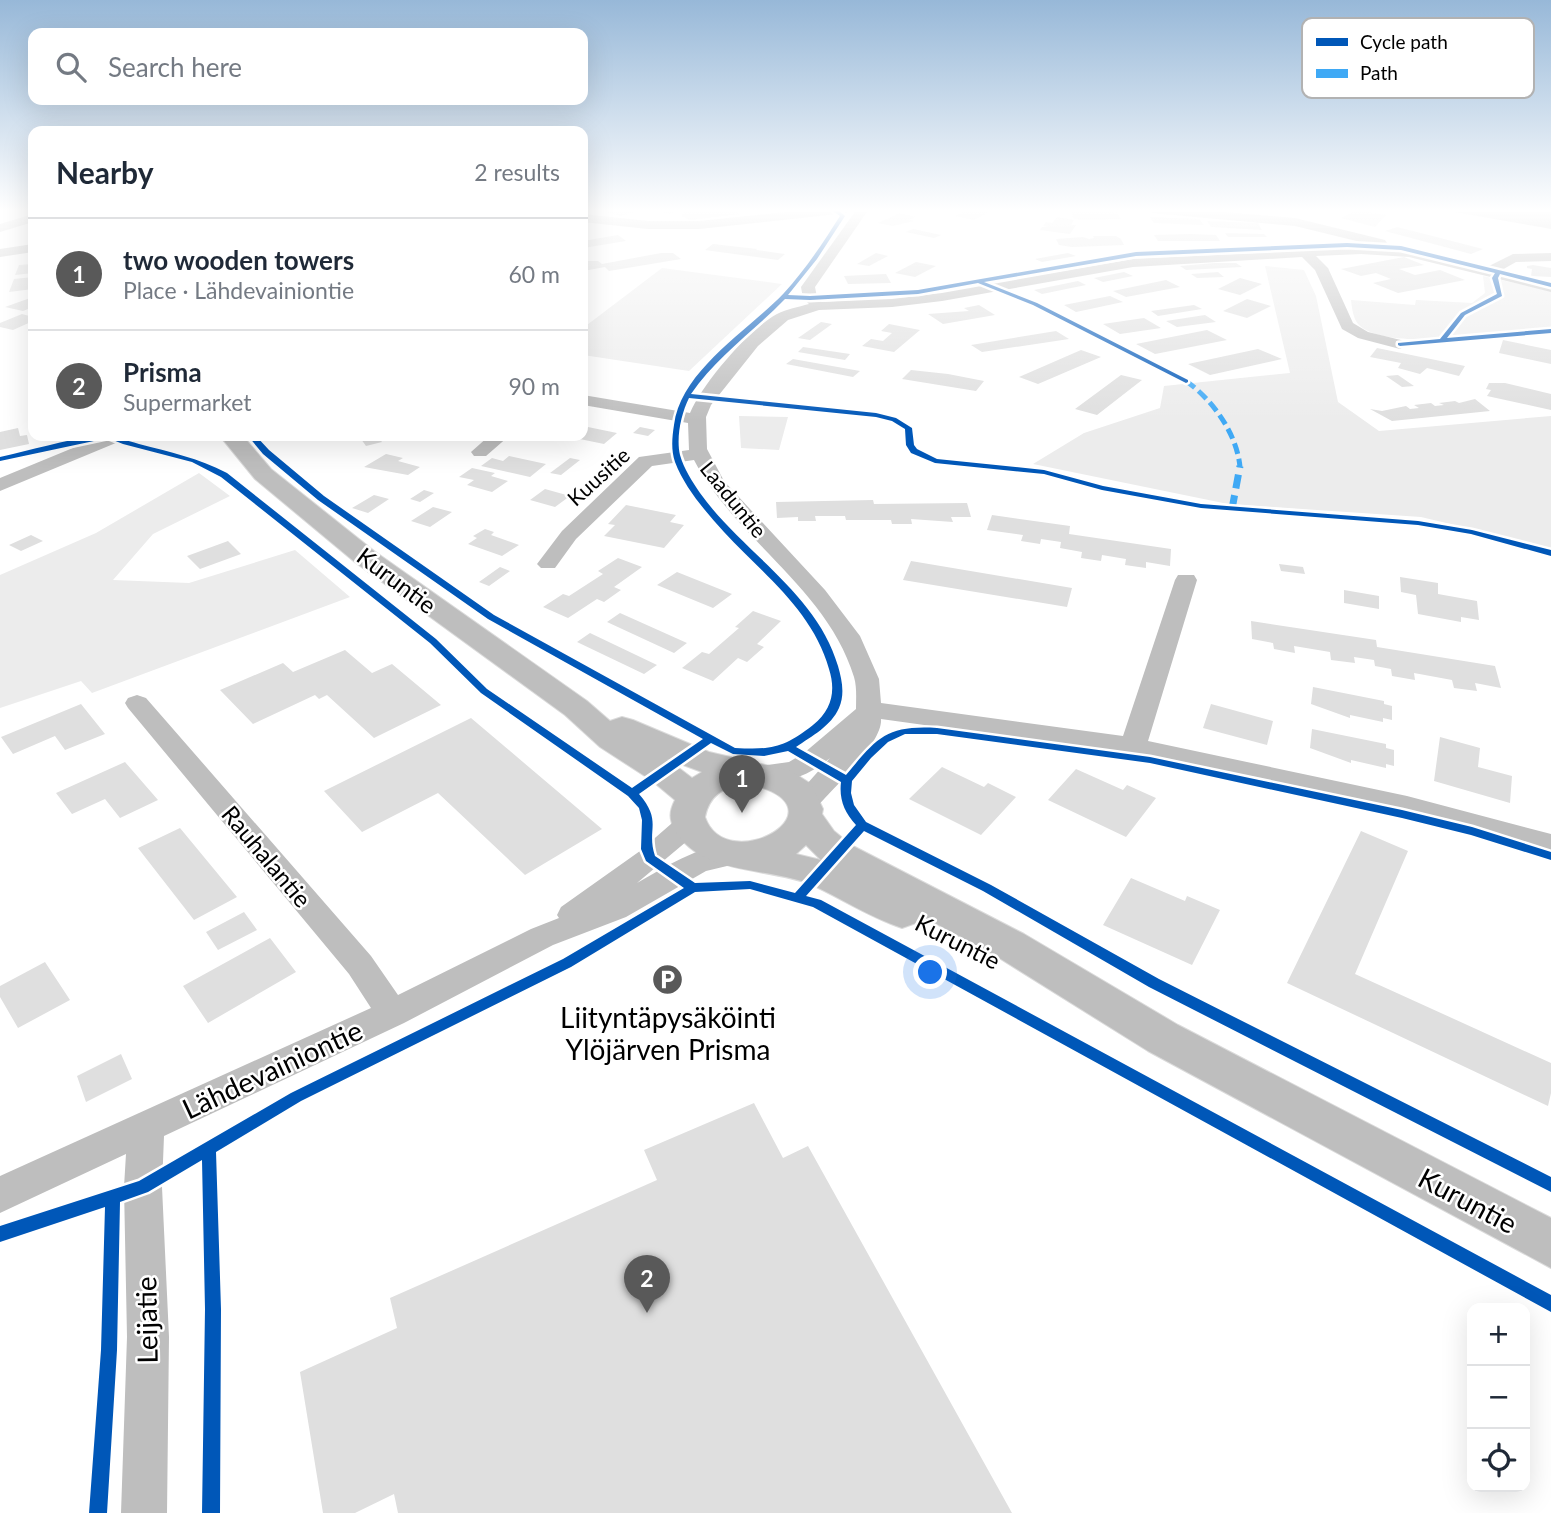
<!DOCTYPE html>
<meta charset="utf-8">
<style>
:root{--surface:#fff;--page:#f2f2f3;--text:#1f2937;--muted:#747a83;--line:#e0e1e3;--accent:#595959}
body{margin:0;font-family:Lato,sans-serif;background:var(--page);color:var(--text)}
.controls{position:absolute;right:21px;bottom:21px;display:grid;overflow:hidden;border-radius:14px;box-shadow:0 7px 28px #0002}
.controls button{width:63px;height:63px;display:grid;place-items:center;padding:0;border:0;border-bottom:2px solid var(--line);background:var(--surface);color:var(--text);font:35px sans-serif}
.you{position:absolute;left:931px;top:973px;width:24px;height:24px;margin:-18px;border:5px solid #fff;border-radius:50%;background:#1a73e8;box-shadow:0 0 0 10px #1a73e833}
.badge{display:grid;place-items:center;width:46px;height:46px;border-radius:50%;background:var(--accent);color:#fff;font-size:23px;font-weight:700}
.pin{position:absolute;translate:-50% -58px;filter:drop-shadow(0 2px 4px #0008)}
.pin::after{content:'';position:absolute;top:37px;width:24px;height:21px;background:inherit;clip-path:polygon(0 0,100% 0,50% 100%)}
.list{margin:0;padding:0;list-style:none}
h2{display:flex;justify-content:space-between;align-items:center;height:91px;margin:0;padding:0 28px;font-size:30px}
h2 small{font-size:23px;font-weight:400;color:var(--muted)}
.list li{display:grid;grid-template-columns:46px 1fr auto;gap:21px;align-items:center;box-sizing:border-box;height:112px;padding:0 28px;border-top:2px solid var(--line)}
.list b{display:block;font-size:26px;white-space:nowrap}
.list p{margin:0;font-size:23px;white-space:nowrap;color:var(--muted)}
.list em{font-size:23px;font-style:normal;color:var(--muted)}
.icon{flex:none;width:38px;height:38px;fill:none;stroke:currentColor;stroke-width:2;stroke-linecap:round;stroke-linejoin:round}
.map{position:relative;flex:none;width:1551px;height:1513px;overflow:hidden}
.search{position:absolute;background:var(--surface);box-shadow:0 7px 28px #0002;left:28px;top:28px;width:560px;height:77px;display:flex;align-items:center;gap:18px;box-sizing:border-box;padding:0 24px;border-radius:14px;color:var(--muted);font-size:26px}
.panel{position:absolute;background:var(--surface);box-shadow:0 7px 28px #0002;left:28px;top:126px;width:560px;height:315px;border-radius:14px}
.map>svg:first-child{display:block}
.green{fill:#ececec}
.water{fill:#bfbfbf}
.building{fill:#dfdfdf}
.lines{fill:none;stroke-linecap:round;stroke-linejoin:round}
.major-casing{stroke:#dbdbdb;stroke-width:2}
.minor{fill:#bebebe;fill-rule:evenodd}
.major{fill:#bebebe;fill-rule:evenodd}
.quiet-far1{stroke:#3fa9f5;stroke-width:5;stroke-dasharray:11 5;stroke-linecap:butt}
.quiet{stroke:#3fa9f5;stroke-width:7;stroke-dasharray:14 7;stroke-linecap:butt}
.cycleway-casing{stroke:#fff;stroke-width:5}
.cycleway{fill:#0057b8;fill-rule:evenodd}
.labels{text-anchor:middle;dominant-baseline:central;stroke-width:5;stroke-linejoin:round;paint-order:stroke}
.far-street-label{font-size:21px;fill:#000;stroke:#fff}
.street-label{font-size:24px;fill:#000;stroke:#fff}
.near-poi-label{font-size:28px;fill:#000;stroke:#fff}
.near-street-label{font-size:28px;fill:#000;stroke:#fff}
.key{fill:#fff;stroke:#b2b2b2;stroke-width:2}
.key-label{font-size:19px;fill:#000}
</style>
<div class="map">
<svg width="1551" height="1513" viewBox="0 0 1551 1513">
<rect width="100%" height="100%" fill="#fff"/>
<!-- green -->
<path class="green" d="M1265,266L1304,270L1316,296L1338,402L1379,431L1551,416V548L1421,517L1228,504L1033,464L1084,433L1160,408L1164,386L1290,373Z
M662,268L782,284L689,371L583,355V328Z
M1483,276L1551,291V328C1511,332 1387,353 1359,325C1353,319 1352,308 1351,300L1415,305L1416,300L1472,303L1485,293Z
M739,416L788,417L779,450L741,448Z
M199,473L230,496L153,534L113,580L189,583L295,550L350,597L92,693L81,681L0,708V575L96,533Z"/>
<!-- water -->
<path class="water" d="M1437,209H1551V229L1546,228Z"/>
<!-- building -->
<path class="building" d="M627,209L636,211L621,216L598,210Z
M654,209H731L741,214L689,220L682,216L683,209L670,214Z
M969,209H995L974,220L955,216Z
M1358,209L1363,211L1386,215L1375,227L1341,218Z
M1076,211H1109L1117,213L1121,219L1080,220L1074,218L1071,213Z
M900,213L915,217L909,220L914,221L893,226L878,223Z
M1057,217L1074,220L1071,225H1076L1070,234L1040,230L1042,227H1049L1043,226L1046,222L1052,223Z
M1150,217L1199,219L1204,225L1154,223Z
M1207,221L1258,223L1262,230L1211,227Z
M1397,227L1483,249L1471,254L1385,231Z
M913,229L941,235L934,238L906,232Z
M1225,233L1264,234L1267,237H1228Z
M1190,234L1216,235L1220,241H1158L1154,235Z
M618,235L626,241L583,248V241Z
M1093,236H1116L1121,239L1124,245L1072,247L1059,245L1056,239L1083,237L1089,239L1094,238Z
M713,244L757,249L756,250L785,254L778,260L705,250Z
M661,253H673L681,259L609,271L605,267L583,271V261H598L602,264Z
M876,253L888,256L869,266L857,264Z
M1068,253L1076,256L1042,262L1035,259Z
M1404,257L1424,265L1399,269L1415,275L1440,270L1465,280L1398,293L1373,283L1391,279L1376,273L1361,276L1341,269Z
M916,262L936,266L915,277L895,273Z
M1215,263H1236L1242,267L1186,270L1180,266Z
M33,264V273L15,275L19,265Z
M1533,265L1551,268V277L1531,276L1532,269L1527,268V266Z
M1124,272L1133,276L1103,282L1094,278Z
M1218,272L1224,277L1197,278L1191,274Z
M886,274L891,283L848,284L844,276Z
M33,277V289L9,292L14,279Z
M1240,278L1262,284L1240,295L1218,289Z
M1166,280L1180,287L1126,297L1113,291Z
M1078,281L1086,285L1042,294L1034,290Z
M1110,296L1123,302L1076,312L1064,305Z
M33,297V307L23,311L5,307Z
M1247,299L1271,306L1247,318L1223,311Z
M979,305L995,315L943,324L928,314L969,311L964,308Z
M1194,305L1202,309L1158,316L1151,311Z
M22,314L33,317V321L13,330L0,327V323Z
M1205,315L1216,322L1177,327L1166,321Z
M1144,318L1161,328L1120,334L1103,324Z
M821,322L832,324L810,340L798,338Z
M889,324L920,330L894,352L862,346L871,339L883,341L892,333L881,331Z
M1207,330L1227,340L1155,354L1136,344Z
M1056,331L1069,339L982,352L971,345Z
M1503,340L1551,350V364L1499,353Z
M803,347L850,354L845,360L798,352Z
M1377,348L1465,366L1459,376L1427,368L1420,374L1398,368L1401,363L1370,357Z
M1258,349L1282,359L1210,375L1188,364Z
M1081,350L1101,357L1038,384L1019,377Z
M793,359L860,371L853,377L786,364Z
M911,370L948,374L984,381L976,391L902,379Z
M1121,375L1142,380L1097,415L1075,409Z
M1398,375L1414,386L1402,387L1386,376Z
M1489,383H1505L1551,394V410L1487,396L1491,390L1486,389Z
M1475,399L1490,411L1392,421L1370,409L1382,411L1406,406L1410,409L1419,408L1414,405L1431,403L1435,406L1444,405L1439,403L1455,401L1459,403Z
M583,426L617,433L604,444L570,437L583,436Z
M640,427L655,430L648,436L633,433Z
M18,428L20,436L27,435L29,444L0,450V432Z
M377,436L382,442L366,446L361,439Z
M386,454L403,458L398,461L420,467L408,475L364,467Z
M509,456L546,464L530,477L481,466L492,458L503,461Z
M570,458L580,460L561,475L550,473Z
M472,468L495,473L491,476L508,481L492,492L467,485L474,480L459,477Z
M545,489L570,496L555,507L530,500Z
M424,490L434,493L420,502L410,499Z
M374,495L389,499L368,513L352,508Z
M873,500L874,504L967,503L971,517H951L953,522L911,519L912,524H892L891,520H846L845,516H815L816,521H798V517L777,518L776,502Z
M626,505L676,515L670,522L684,525L664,548L604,536L615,525L608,524Z
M433,507L452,512L430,527L411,521Z
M992,515L1070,526L1069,534L1171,549L1170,566L1146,562V568L1125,565L1126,559L1102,555L1101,561L1081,558L1082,552L1060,548L1061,542L1041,539L1040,544L1021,541L1023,535L987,530Z
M485,529L494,532L491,535L519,545L502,556L468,544L477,538L473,536Z
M31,535L43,541L21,551L9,545Z
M228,541L241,554L200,569L187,556Z
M618,558L642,567L614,587L621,590L604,602L597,599L568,618L543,607L563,594L569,596L603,574L598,571Z
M911,561L1072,588L1067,607L903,580Z
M1279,564L1303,567L1305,574L1281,571Z
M500,567L510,571L489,586L479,582Z
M677,572L732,594L713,608L657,585Z
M1400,577L1438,583V594L1477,601L1479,620L1461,617V622L1418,614L1416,595L1401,592Z
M1344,590L1379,596V609L1344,603Z
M753,611L781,621L757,644L764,647L747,662L738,658L713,681L682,668L702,652L709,654L739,628L735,627Z
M620,613L687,643L674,653L607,622Z
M1251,621L1376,640L1377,647L1495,666L1501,688L1475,683L1477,691L1454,688L1452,680L1414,673L1415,680L1392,676L1391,669L1375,666L1374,660L1354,657L1355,663L1331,660L1330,652L1294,646L1295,653L1274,649L1273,643L1252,639Z
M590,633L657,665L644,674L577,642Z
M345,650L372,673L392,664L441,705L374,738L327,695L319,699L315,695L253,724L220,690L283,663L293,672Z
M1313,687L1384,701V704L1392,706V720L1383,718V722L1350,715V718L1311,704Z
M81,704L105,734L65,750L55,736L13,754L1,737Z
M1211,704L1273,721L1267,745L1203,728Z
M471,718L602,829L525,875L438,793L362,832L324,791Z
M1312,729L1386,744V748L1394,750V766L1386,764V768L1351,760V763L1310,748Z
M1440,737L1480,748L1478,767L1512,776L1510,803L1434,781Z
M125,762L158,800L120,818L105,799L72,814L56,793Z
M942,767L984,787L988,783L1016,797L981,835L909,799Z
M1076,769L1123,790L1127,785L1156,798L1126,837L1048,800Z
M180,828L237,897L194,920L138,848Z
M1361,831L1408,851L1355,974L1551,1063V1093L1548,1106L1287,983Z
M1131,878L1185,901L1187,896L1220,910L1192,965L1103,925Z
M244,912L257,930L218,950L206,932Z
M270,938L296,972L208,1023L183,986Z
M45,962L70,1000L18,1028L0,997V986Z
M121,1054L132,1079L86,1102L77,1076Z
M754,1103L783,1158L808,1146L1012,1513H398L394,1494L355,1513H323L300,1372L397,1328L390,1298L657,1180L644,1150Z"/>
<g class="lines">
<defs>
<path id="major" d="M220,436H243L271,469L374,551L587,701L610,721L622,717L633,720L709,752L791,771L811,784L823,809L822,814L834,831L851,845L1024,934L1178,1025L1551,1218V1268L1148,1051L996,956L920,915L916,923L902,928C869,917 841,898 810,884C767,867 700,875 675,830C669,819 669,812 675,800L651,780L600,747L565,715L356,563L255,479ZM667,759L702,772L692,778ZM744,783C855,805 727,880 705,817C709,796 723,787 744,783ZM806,845L821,860L796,854Z"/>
</defs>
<!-- major casing -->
<use href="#major" class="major-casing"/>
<!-- minor -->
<path class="minor" d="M816,209H853L847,213L699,229H648L583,222V214L648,221H699Z
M857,209H869L815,287L817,297L822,302L892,299L942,293L1133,259L1381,247L1295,226L1152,213L1146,209H1189L1295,218L1385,240L1387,243L1381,247L1433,254L1487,267L1513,254L1551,253V261L1516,262L1500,271L1551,284V292L1409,257L1361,254L1316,256L1328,268L1353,323L1368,332L1405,341L1408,344L1400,349L1358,338L1342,329L1315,270L1302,257L1133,267L942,301L892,307L819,310L788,320L758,346L711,405L706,417L707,449L724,481L825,590L860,636L879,679L881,703L1123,736L1175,580L1178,575H1194L1197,580L1148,741L1407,796L1551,834V854L1407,814L1133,754L881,719C883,743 831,790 815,809L805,811L795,809L791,802L830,758C809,776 781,787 754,779L750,773L754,767L789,762L804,753L856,709C856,699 857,687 854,677C827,588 736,540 694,460L652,466L576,539L555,568H541L537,564L562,531L639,457L689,450L688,423L583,405V395L690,413C703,383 748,330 777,314C787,309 798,307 809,304L803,298L801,287Z
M33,214V222L0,232V224Z
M33,244V252L0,257V249Z
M102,436H126L123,440L0,491V478Z
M489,436H509L486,456H474L471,452Z
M137,695L146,698L371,956L398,995L531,929L559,918L557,915L561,907L640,851L679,817L689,814L699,817L703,824L699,831L637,883C667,866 712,836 748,847L752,854L748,861L706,871L626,917L553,945L404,1023L164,1136L162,1187L169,1337L167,1513H121L127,1337L124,1187L126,1154L0,1213V1176L371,1008L349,974L128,708L125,703L128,698Z"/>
<!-- major -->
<use href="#major" class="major"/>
<!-- quiet-far1 -->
<path class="quiet-far1" d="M1186,381C1213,400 1237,434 1240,467"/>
<!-- quiet -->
<path class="quiet" d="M1232,509L1240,466"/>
<defs>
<path id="cycleway" d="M833,209H837L845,216L817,259L788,295L810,296L918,290L1136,252L1347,243L1401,246L1551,283V287L1500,274L1498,278L1502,296L1465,315L1447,338L1551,329V333L1400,346L1398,345V343L1440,339L1461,313L1497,294L1492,278L1495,273L1401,250L1347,247L1136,256L984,282L1037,303L1188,380V382L1186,383L1033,305L978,283L918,294L810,300L785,299C754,331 716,357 691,394L876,413L896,418L912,428L914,445L917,449L937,459L1044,470L1103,486L1201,504L1418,521L1472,530L1551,550V556L1471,534L1418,525L1201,508L1102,490L1044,474L935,463L911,453L906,445L905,429L892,421L876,417L689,398C681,414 676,438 680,455C684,469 692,481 700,493C742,552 817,593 838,666C842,680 845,694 839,708C831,726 812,736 796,747L846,775C877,738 886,725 937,728L1150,757L1402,810L1472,827L1551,852V860L1471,835L1402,818L1150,763L937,734H905L888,742L871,758L852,781L851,793L854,805L866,822L991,885L1159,979L1551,1177V1192L1149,987L983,891L864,831L806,896L821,900L1551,1295V1312L813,907L750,889L695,892L571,967L301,1101L216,1152L221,1309L220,1513H202L205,1309L202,1160L148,1192L120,1202L117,1350L107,1513H89L101,1350L105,1207L0,1242V1226L139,1181L291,1093L563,959L684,888L646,861L641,849L642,820L639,808L628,796L481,693L430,643L221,477L192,462L123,444L108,438L0,461V457C32,450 64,440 96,436C112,434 124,440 139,444C170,452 198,458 227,473L436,639L487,689L632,788L703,739L488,619L318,500L263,454L248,436H256L269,450L324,496L494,615L735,748C771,750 784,748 813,725C832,710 836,691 829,669C813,611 763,574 724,532C705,511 685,488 675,462C671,450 672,438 674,425C681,370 748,331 784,293C805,270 823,243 840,216L833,211ZM711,743L733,754L764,756L788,751L841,782C839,799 844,812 856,825L795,893L750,881L695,883L655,856C646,829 663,822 639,794Z"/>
</defs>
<!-- cycleway casing -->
<use href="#cycleway" class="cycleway-casing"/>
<!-- cycleway -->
<use href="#cycleway" class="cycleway"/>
</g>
<!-- sky -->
<linearGradient id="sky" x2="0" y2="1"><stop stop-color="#97b8d8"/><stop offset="0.5" stop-color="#fff"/><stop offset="1" stop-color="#fff" stop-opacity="0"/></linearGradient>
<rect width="1551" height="421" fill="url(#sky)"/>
<!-- icons -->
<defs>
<symbol id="parking-disc" viewBox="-11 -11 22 22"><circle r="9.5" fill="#595959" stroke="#fff"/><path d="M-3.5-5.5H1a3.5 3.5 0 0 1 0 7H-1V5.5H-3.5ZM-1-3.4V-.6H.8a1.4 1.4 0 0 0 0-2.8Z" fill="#fff"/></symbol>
</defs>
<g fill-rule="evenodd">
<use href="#parking-disc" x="650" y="962" width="35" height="35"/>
</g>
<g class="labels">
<!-- far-street labels -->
<g class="far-street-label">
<text transform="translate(598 476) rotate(-42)">Kuusitie</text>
<text transform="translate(734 499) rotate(51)">Laaduntie</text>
</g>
<!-- street labels -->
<g class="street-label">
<text transform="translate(397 580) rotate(37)">Kuruntie</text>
<text transform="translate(267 856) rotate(50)">Rauhalantie</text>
<text transform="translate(958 941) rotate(27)">Kuruntie</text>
</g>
<!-- near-poi labels -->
<g class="near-poi-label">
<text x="668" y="1017">Liityntäpysäköinti<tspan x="668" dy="32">Ylöjärven Prisma</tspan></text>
</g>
<!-- near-street labels -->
<g class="near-street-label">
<text transform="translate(272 1069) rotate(-25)">Lähdevainiontie</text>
<text transform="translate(1468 1200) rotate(28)">Kuruntie</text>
<text transform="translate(146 1320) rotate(-91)">Leijatie</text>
</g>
</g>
<!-- legend -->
<rect x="1302" y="18" width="232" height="80" rx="10" class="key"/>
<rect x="1316" y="38" width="32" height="8" fill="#0057b8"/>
<rect x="1316" y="69" width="32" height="9" fill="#3fa9f5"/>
<g class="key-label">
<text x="1360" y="49">Cycle path</text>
<text x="1360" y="80">Path</text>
</g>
</svg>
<div class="controls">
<button>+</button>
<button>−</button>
<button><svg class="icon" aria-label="locate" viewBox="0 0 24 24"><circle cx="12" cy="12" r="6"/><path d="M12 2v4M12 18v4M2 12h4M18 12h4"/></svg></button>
</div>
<div class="you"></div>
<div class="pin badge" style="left:742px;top:813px">1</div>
<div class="pin badge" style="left:647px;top:1313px">2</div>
<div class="search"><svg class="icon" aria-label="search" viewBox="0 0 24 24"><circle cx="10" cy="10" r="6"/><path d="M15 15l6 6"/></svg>Search here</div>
<section class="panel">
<h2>Nearby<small>2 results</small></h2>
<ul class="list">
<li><span class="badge">1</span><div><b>two wooden towers</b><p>Place · Lähdevainiontie</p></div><em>60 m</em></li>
<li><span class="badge">2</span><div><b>Prisma</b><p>Supermarket</p></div><em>90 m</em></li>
</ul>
</section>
</div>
